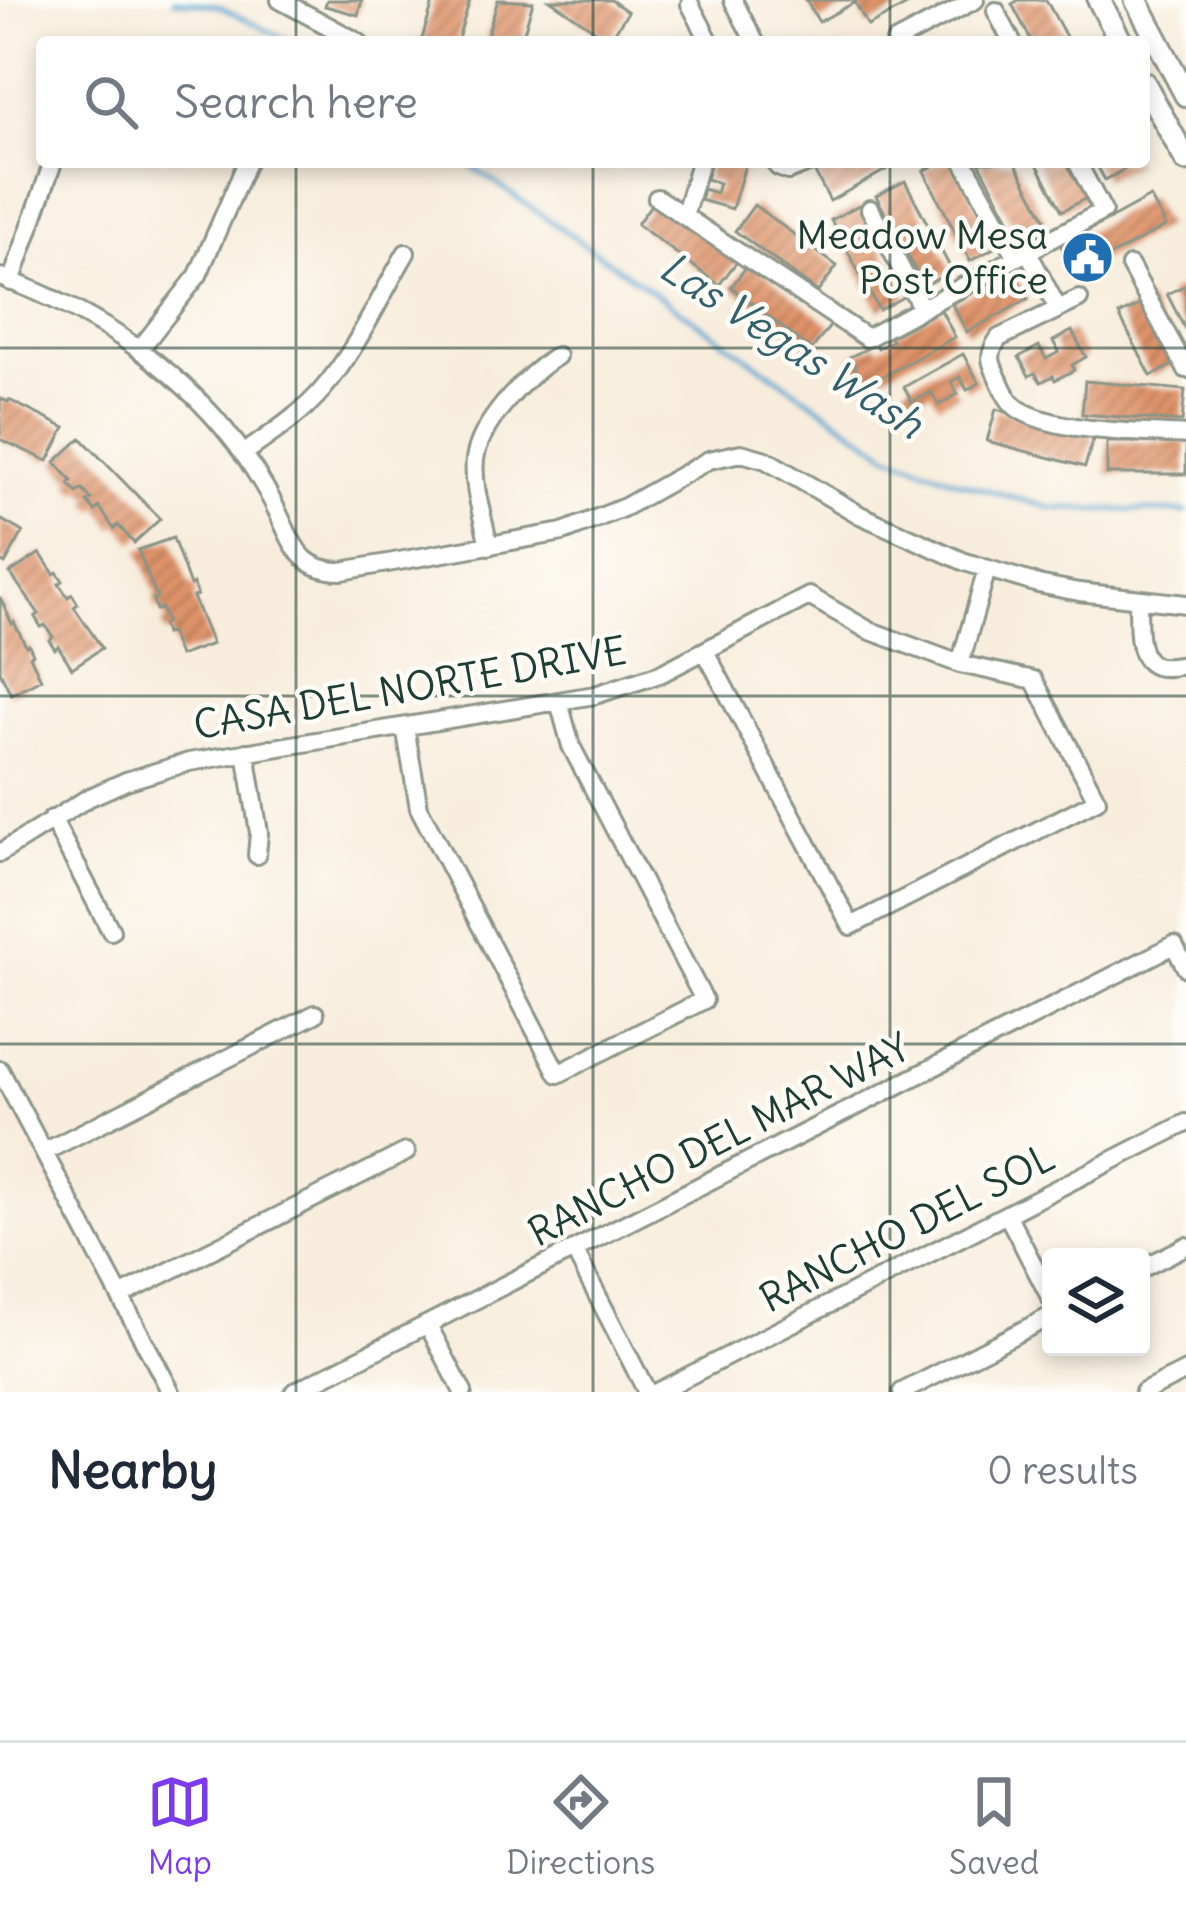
<!DOCTYPE html>
<style>
:root{--surface:#fff;--page:#f6f6f7;--text:#1f2937;--muted:#747a83;--line:#e0e1e3;--accent:#7c3aed}
body{margin:0;font-family:Delius,sans-serif;background:var(--page);color:var(--text)}
.controls{position:absolute;right:36px;bottom:36px;display:grid;overflow:hidden;border-radius:12px;box-shadow:0 6px 18px #0003}
.controls button{width:108px;height:108px;display:grid;place-items:center;padding:0;border:0;border-bottom:3px solid var(--line);background:var(--surface);color:var(--text);font:60px sans-serif}
.list{margin:0;padding:0;list-style:none}
h2{display:flex;justify-content:space-between;align-items:center;height:156px;margin:0;padding:0 48px;font-size:51px}
h2 small{font-size:39px;font-weight:400;color:var(--muted)}
.icon{flex:none;width:66px;height:66px;fill:none;stroke:currentColor;stroke-width:2;stroke-linecap:round;stroke-linejoin:round}
.map{position:relative;flex:none;width:1186px;height:1392px;overflow:hidden}
.search{position:absolute;background:var(--surface);box-shadow:0 6px 18px #0003;left:36px;right:36px;top:36px;height:132px;display:flex;align-items:center;gap:30px;box-sizing:border-box;padding:0 42px;border-radius:12px;color:var(--muted);font-size:45px}
.sheet{height:348px;background:var(--surface)}
nav{display:flex;justify-content:space-around;align-items:center;box-sizing:border-box;height:168px;border-top:3px solid var(--line);background:var(--surface);font-size:33px;color:var(--muted)}
nav a{display:grid;justify-items:center;gap:6px}
nav .on{color:var(--accent)}
.map>svg:first-child{display:block}
.lines{fill:none;stroke-linecap:round;stroke-linejoin:round}
.stream{stroke:#5aa5d2;stroke-width:4.5}
.building{fill:url(#building-hatch)}
.minor-casing{stroke:#8c9588;stroke-width:22}
.major-casing{stroke:#8c9588;stroke-width:27}
.minor{stroke:#fff;stroke-width:16}
.major{stroke:#fff;stroke-width:21}
.grid{fill:none;stroke:#1f3d34;stroke-width:3;stroke-opacity:0.55}
.labels{text-anchor:middle;dominant-baseline:central;stroke-width:9;stroke-linejoin:round;paint-order:stroke}
.poi-label{font-size:39px;fill:#1f3d34;stroke:#fdfcf7;text-anchor:end}
.street-label{font-size:39px;fill:#1f3d34;stroke:#fdfcf7}
.water-label{font-size:42px;font-style:italic;fill:#34616b;stroke:#fdfcf7}
</style>
<div class="map">
<svg width="1186" height="1392" viewBox="0 0 1186 1392">
<defs>
<pattern id="building-hatch" width="6" height="6" patternUnits="userSpaceOnUse" patternTransform="scale(3)"><rect width="6" height="6" fill="#df9369"/><path d="M-1 1l2-2M0 6l6-6M5 7l2-2" fill="none" stroke="#b47957"/></pattern>
</defs>
<rect width="100%" height="100%" fill="#fdfcf7"/>
<filter id="ink" filterUnits="userSpaceOnUse"><feTurbulence type="fractalNoise" baseFrequency=".00833" numOctaves="2"/><feDisplacementMap in="SourceGraphic" scale="24" xChannelSelector="R" yChannelSelector="G"/><feConvolveMatrix kernelMatrix="1 2 1 2 8 2 1 2 1" color-interpolation-filters="sRGB"/></filter>
<filter id="wash" filterUnits="userSpaceOnUse"><feTurbulence type="fractalNoise" baseFrequency=".004" numOctaves="4" result="noise"/><feDisplacementMap in="SourceGraphic" scale="48" xChannelSelector="R" yChannelSelector="G"/><feGaussianBlur stdDeviation="2.7" result="paint"/><feColorMatrix in="noise" values="0 0 0 0 0 0 0 0 0 0 0 0 0 0 0 0 0 1.4 0 .05"/><feComposite in="paint" operator="in"/></filter>
<g filter="url(#wash)">
<rect width="100%" height="100%" fill="#f8eddc"/>
<g class="lines">
<!-- stream -->
<path class="stream" d="M173,0L218,6L291,42
M465,162L888,454L960,482L1050,508L1186,512"/>
</g>
<g id="blocks">
<!-- building -->
<path class="building" d="M327,0H362L358,15L325,6Z
M434,0H470L457,42H421Z
M498,0L533,2L521,42H485Z
M550,0H611L628,12L609,40Z
M806,0H916L868,26L855,2L819,22Z
M1019,0H1046L1069,42H1032L1012,4Z
M711,162H746L732,209L700,200L703,189L716,193L719,183L706,179Z
M836,162H900L830,201L815,173Z
M941,162H954L998,246L970,261L924,171Z
M979,162H1015L1046,220L1018,235Z
M1036,162H1072L1090,196L1062,211Z
M1095,162H1138L1105,180Z
M905,181L952,271L924,286L876,196Z
M1150,197L1166,226L1077,274L1061,246Z
M656,198L739,259L719,285L637,224Z
M754,205L837,266L818,292L735,231Z
M859,205L907,295L879,310L831,220Z
M750,262L831,325L811,350L731,287Z
M1013,271L1028,299L967,332L952,304Z
M1186,285V331L1167,294Z
M1148,301L1179,362L1151,376L1119,315Z
M941,310L955,337L865,386L850,357L876,344L878,348L892,341L890,337Z
M1072,331L1086,357L1072,365L1074,370L1055,380L1053,376L1041,382L1035,373L1029,376L1019,357L1039,346L1046,359L1059,352L1053,341Z
M963,354L979,383L967,390L960,377L951,382L958,394L939,405L931,392L912,402L904,387Z
M1085,381L1185,390L1182,422L1082,414Z
M0,398L8,402L9,400L65,428L48,461L0,439Z
M996,409L1094,436L1085,467L987,441Z
M81,438L160,519L134,543L118,525L114,529L99,507L95,511L87,502L91,499L82,489L77,493L69,484L72,481L55,462Z
M1107,442H1186V474H1107Z
M0,519L23,532L5,564L0,561Z
M173,538L190,586L193,584L197,595L193,597L212,644L179,656L170,632L165,634L162,624L166,622L161,608L156,610L153,599L157,598L138,550Z
M40,553L54,574L57,572L63,581L59,584L68,597L72,594L78,604L74,607L102,648L72,668L58,646L55,649L49,640L53,637L45,625L41,627L35,617L39,614L10,573Z
M0,597L12,624L14,622L26,646L29,645L33,654L30,656L41,679L11,694L0,672Z"/>
</g>
</g>
<g filter="url(#ink)">
<use href="#blocks" fill-opacity="0" stroke="#8c9588" stroke-width="3"/>
<g class="lines">
<defs>
<path id="minor" d="M280,0L358,42
M733,0L755,42
M690,4L710,42
M996,11L1012,42
M895,42L975,0
M774,162L778,167L788,171L811,162
M964,162L1017,257
M657,198L867,338L1103,211L1077,162
M870,209L922,309
M684,216L700,162
M1028,252L1058,309
M1130,266L1186,369
M0,277C99,313 187,372 247,459C259,477 270,495 279,515C294,546 301,571 342,571L563,532L625,507L709,460L741,453L766,460L860,515L965,562L1038,584L1079,592L1186,604
M11,282L53,162
M1079,299L999,338C987,355 990,362 999,380C1004,392 1009,403 1020,410C1059,433 1141,432 1186,435
M140,349L198,275L247,162
M243,454C271,434 301,415 323,389C357,349 380,297 406,253
M489,546C484,520 472,487 475,460C479,424 527,374 557,356
M1138,600C1139,618 1134,659 1156,666C1164,669 1177,666 1186,665
M960,664L987,569
M405,727L419,808L558,1074L704,1000L571,746L559,702
M246,752L259,833L257,855
M52,819L111,931
M0,853L88,798L126,781L189,762L595,695L660,674L809,596L868,630L960,664L1034,680L1097,800L851,926L705,651
M0,1070L171,1392
M44,1152L315,1014
M1007,1214L1051,1299
M574,1250L647,1392
M1141,1269L1186,1246
M120,1296L406,1152
M428,1325L463,1392
M294,1392L1174,945L1186,968
M657,1392L1186,1123
M902,1392L1051,1316
M1144,1392L1186,1371"/>
<path id="major" d="M1099,0L1121,42
M1136,0L1186,95
M1144,83L1186,160"/>
</defs>
<!-- minor casing -->
<use href="#minor" class="minor-casing"/>
<!-- major casing -->
<use href="#major" class="major-casing"/>
<!-- minor -->
<use href="#minor" class="minor"/>
<!-- major -->
<use href="#major" class="major"/>
</g>
</g>
<!-- grid -->
<path class="grid" d="M296,0V42M593,0V42M890,0V42M296,162V1392M593,162V1392M890,162V1392M0,348H1186M0,696H1186M0,1044H1186"/>
<!-- icons -->
<defs>
<symbol id="civic-disc" viewBox="-11 -11 22 22"><circle r="9.5" fill="#1f6fb2" stroke="#fdfcf7"/><path d="M-.6-6.5H3V-4.5H.6V-3L4-1V1h2V6H-6V1h2V-1L-.6-3ZM-1.2 2.5V6h2.4V2.5Z" fill="#fff"/></symbol>
</defs>
<g fill-rule="evenodd">
<use href="#civic-disc" x="1058" y="228" width="59" height="59"/>
</g>
<g class="labels">
<!-- poi labels -->
<g class="poi-label">
<text x="1048" y="235">Meadow Mesa<tspan x="1048" dy="45">Post Office</tspan></text>
</g>
<!-- street labels -->
<g class="street-label">
<text transform="translate(410 688) rotate(-10)">CASA DEL NORTE DRIVE</text>
<text transform="translate(719 1140) rotate(-27)">RANCHO DEL MAR WAY</text>
<text transform="translate(907 1228) rotate(-27)">RANCHO DEL SOL</text>
</g>
<!-- water labels -->
<g class="water-label">
<text transform="translate(792 345) rotate(33)">Las Vegas Wash</text>
</g>
</g>
</svg>
<div class="controls">
<button><svg class="icon" aria-label="layers" viewBox="0 0 24 24"><path d="M12 4l9 5-9 5-9-5zM3 14l9 5 9-5"/></svg></button>
</div>
<div class="search"><svg class="icon" aria-label="search" viewBox="0 0 24 24"><circle cx="10" cy="10" r="6"/><path d="M15 15l6 6"/></svg>Search here</div>
</div>
<section class="sheet">
<h2>Nearby<small>0 results</small></h2>
<ul class="list">
</ul>
</section>
<nav>
<a class="on"><svg class="icon" aria-label="map" viewBox="0 0 24 24"><path d="M3 6l6-2 6 2 6-2v14l-6 2-6-2-6 2zM9 4v14M15 6v14"/></svg>Map</a>
<a><svg class="icon" aria-label="directions" viewBox="0 0 24 24"><path d="M12 3l9 9-9 9-9-9zM9 14v-3h6M13 9l2 2-2 2"/></svg>Directions</a>
<a><svg class="icon" aria-label="saved" viewBox="0 0 24 24"><path d="M7 4h10v16l-5-4-5 4z"/></svg>Saved</a>
</nav>
